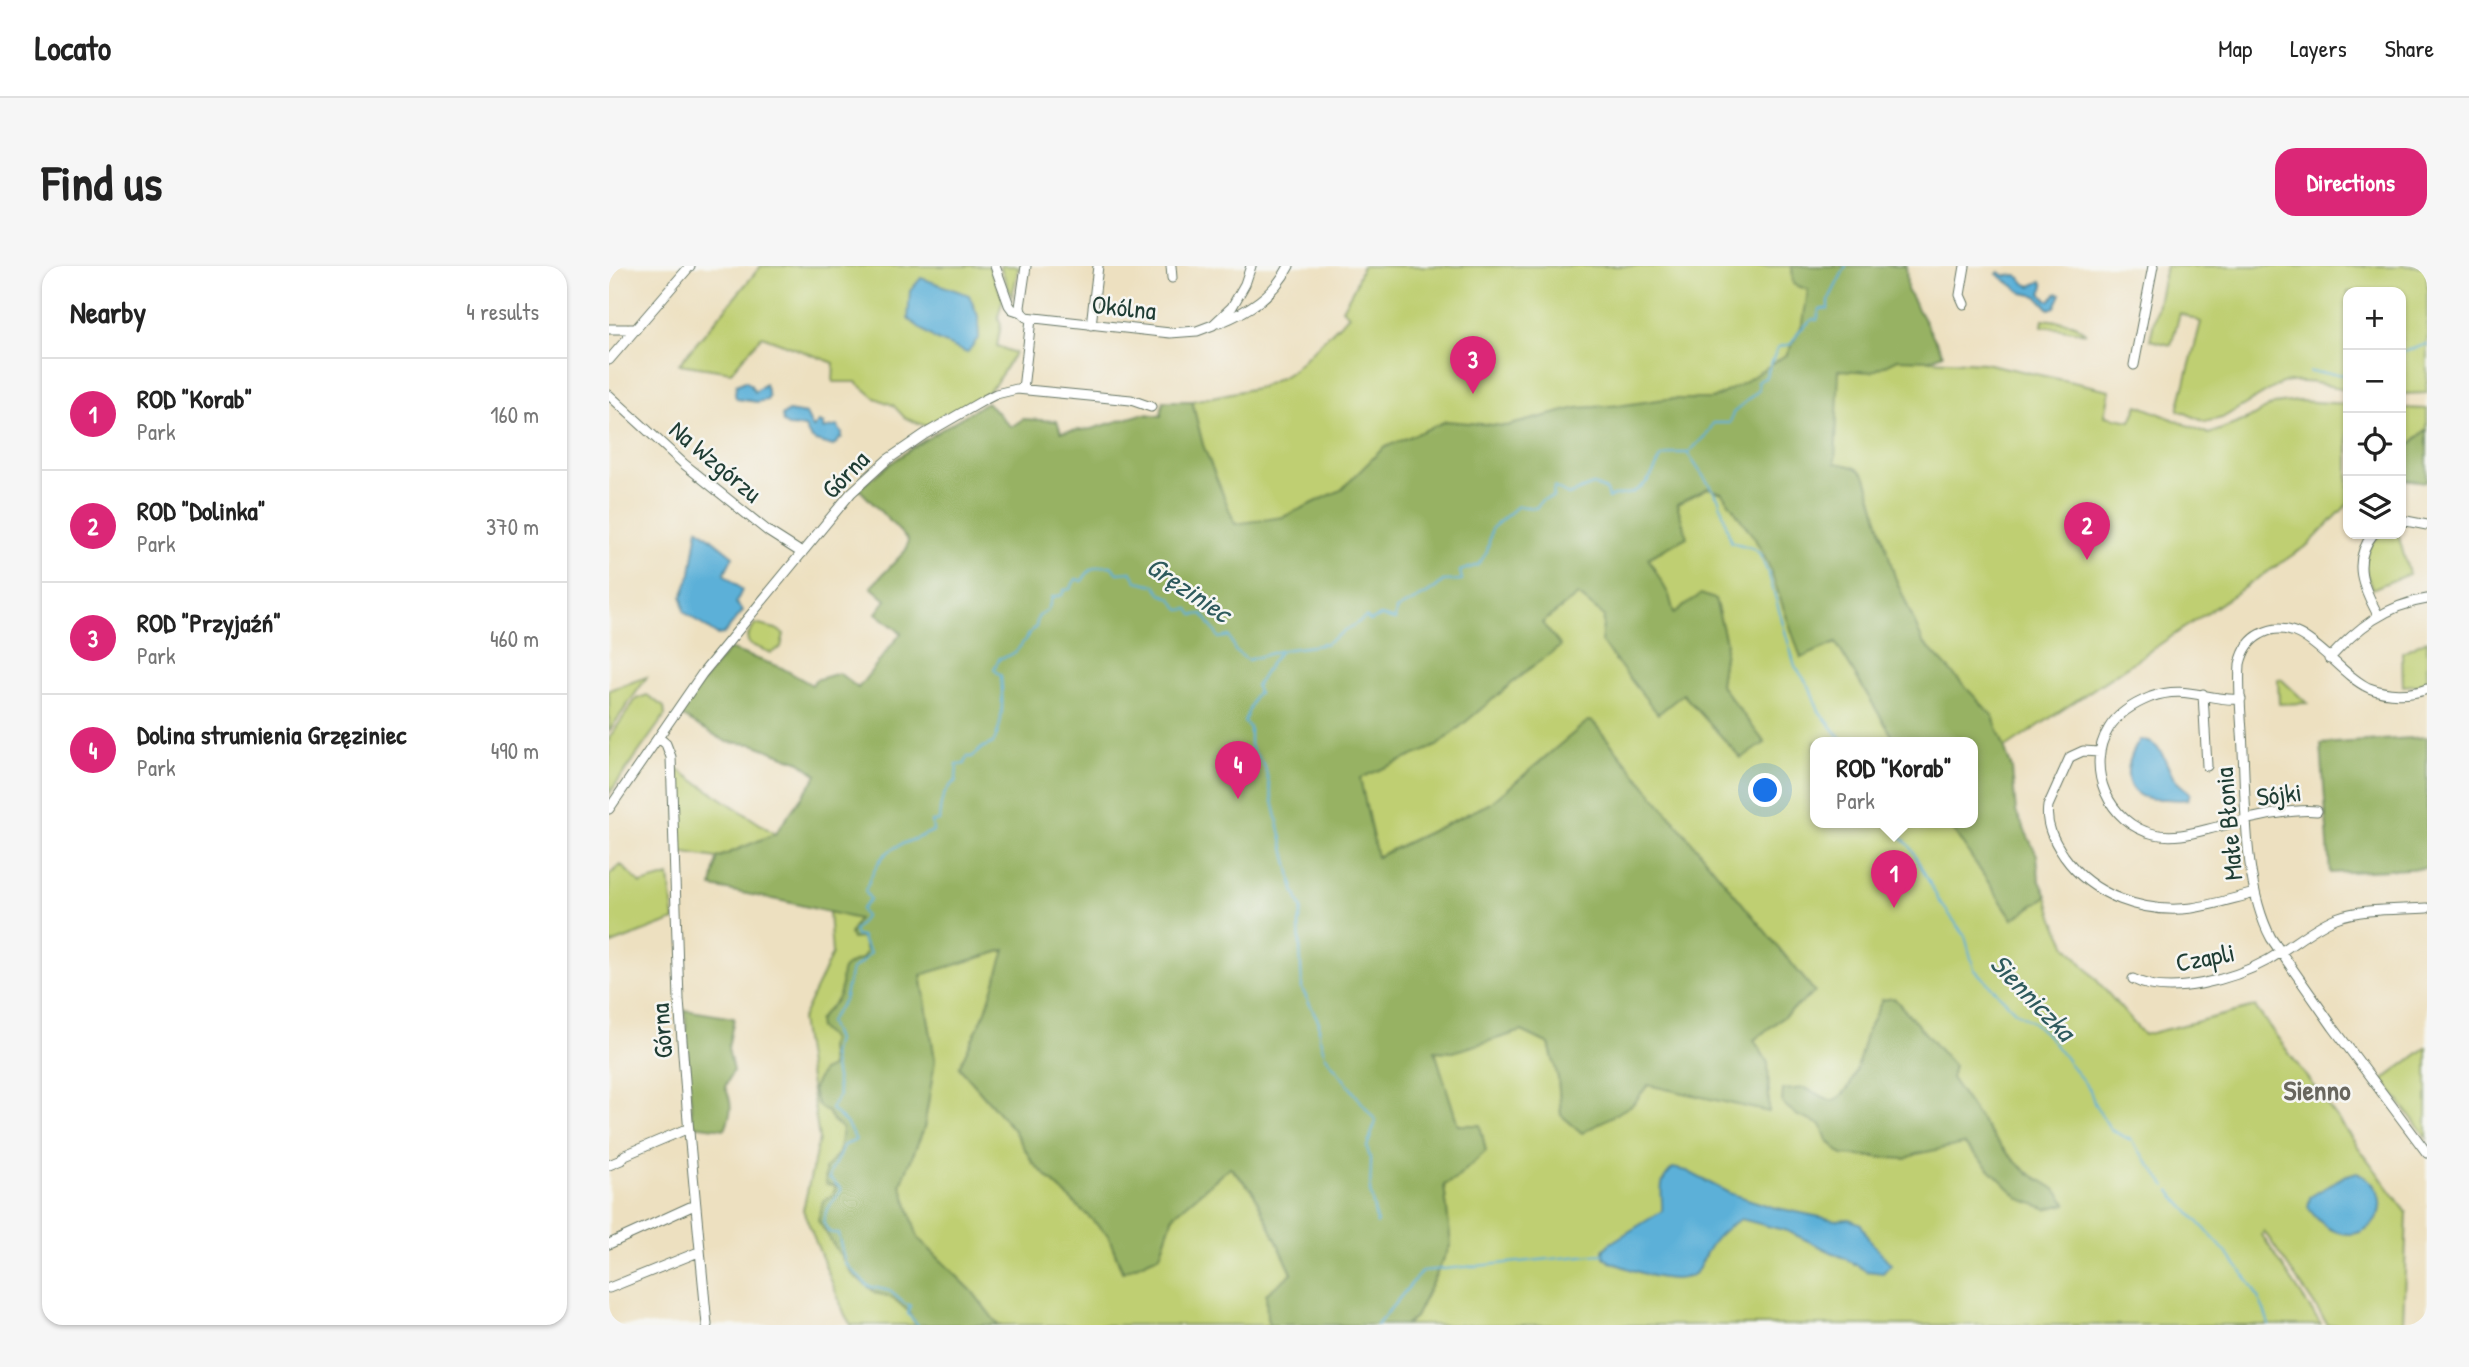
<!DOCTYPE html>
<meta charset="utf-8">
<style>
:root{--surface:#fff;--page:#f6f6f6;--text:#222;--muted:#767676;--line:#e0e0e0;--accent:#db2777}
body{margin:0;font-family:"Patrick Hand",sans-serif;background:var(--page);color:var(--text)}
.controls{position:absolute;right:21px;top:21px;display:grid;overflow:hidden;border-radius:14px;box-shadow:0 2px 5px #0004}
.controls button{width:63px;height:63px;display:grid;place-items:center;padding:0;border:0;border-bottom:2px solid var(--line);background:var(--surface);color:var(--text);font:35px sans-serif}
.you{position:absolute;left:1157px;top:525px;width:24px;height:24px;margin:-18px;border:5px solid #fff;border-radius:50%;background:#1a73e8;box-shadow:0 0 0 10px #1a73e833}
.badge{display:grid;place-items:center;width:46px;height:46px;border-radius:50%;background:var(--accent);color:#fff;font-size:23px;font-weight:700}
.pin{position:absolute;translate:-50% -58px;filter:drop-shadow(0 2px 4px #0008)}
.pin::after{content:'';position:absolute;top:37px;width:24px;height:21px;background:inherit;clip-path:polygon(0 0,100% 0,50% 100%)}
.popup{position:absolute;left:1201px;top:471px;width:168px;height:91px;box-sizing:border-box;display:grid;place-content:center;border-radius:14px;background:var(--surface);filter:drop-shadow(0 2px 5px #0005);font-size:23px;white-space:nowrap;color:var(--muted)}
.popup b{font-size:26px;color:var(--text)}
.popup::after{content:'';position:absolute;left:50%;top:100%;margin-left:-14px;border:14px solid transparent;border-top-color:var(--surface)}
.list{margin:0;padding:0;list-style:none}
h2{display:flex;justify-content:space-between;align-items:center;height:91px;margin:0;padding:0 28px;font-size:30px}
h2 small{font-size:23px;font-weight:400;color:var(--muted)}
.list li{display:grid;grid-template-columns:46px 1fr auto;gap:21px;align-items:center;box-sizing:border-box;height:112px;padding:0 28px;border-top:2px solid var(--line)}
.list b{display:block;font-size:26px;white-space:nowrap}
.list p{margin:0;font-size:23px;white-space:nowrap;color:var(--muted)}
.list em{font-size:23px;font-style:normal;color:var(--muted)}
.icon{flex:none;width:38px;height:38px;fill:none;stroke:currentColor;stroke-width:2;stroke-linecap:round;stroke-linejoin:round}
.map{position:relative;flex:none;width:1818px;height:1059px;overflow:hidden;border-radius:21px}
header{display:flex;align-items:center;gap:42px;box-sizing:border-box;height:98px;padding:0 35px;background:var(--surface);border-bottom:2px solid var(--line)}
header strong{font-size:33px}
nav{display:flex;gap:38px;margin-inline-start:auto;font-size:24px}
.intro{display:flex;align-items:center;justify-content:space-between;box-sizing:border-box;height:168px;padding:0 42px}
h1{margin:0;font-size:49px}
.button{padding:18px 32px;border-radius:21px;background:var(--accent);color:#fff;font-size:24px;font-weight:700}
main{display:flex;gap:42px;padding:0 42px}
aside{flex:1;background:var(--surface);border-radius:21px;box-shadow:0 2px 5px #0004}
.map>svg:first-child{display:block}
.green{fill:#bfcf72;stroke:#6f8653;stroke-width:2;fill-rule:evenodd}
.forest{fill:#97b264;stroke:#5b784c;stroke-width:2}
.water{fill:#5cb0d8;stroke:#3e7686;stroke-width:2}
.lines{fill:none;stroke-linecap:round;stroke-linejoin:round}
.stream{stroke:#5cb0d8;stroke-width:2}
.minor-casing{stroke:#677665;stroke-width:11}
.minor{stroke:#fff;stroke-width:9}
.labels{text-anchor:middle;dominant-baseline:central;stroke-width:5;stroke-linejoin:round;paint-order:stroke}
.street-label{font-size:26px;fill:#1f3d34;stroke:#f6f6f2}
.water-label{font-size:28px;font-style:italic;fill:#2e5a5d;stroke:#f6f6f2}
.neighbourhood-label{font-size:28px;font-weight:bold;fill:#68665e;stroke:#f6f6f2}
</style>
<header>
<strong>Locato</strong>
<nav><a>Map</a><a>Layers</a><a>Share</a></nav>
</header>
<div class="intro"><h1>Find us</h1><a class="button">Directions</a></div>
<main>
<aside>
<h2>Nearby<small>4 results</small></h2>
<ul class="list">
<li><span class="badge">1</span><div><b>ROD &quot;Korab&quot;</b><p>Park</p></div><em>160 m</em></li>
<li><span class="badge">2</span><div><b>ROD &quot;Dolinka&quot;</b><p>Park</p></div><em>370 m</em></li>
<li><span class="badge">3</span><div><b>ROD &quot;Przyjaźń&quot;</b><p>Park</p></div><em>460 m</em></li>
<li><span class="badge">4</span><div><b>Dolina strumienia Grzęziniec</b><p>Park</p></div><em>490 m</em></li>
</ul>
</aside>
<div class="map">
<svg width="1818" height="1059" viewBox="0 0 1818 1059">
<rect width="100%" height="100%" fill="#f6f6f2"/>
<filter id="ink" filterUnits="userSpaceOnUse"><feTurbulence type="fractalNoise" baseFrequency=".0143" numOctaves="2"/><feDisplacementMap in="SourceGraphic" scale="14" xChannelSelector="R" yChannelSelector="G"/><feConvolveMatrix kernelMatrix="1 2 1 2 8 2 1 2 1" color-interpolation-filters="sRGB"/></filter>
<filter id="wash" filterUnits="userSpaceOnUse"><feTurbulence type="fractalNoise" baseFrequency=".00686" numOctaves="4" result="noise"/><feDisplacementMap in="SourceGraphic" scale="28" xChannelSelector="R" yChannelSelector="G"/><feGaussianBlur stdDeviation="1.57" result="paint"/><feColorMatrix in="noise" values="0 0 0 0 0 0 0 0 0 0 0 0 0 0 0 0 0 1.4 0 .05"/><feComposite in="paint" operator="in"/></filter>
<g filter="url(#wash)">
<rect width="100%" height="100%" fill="#ede0c0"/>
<!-- green -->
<path class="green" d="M152,0H380L394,32L389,51L392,58L388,80L406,87L386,118L373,131L319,161L296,152L284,139L266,132L247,116H224L225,97L153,70L122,106L70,98Z
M391,0H410L403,31Z
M753,0H1297L1298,24L1334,88L1320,94L1375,97L1501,124L1496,150L1522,155L1529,139L1600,168L1639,153L1665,138L1689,135L1739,138V238L1700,278L1395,483L1384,450L1227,377L1287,476H1206V556H1339L1404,653L1438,630L1445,653L1458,680L1535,769L1646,741L1798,947L1794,1059H1719L1655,965L1653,969L1712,1059H796L806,1051L842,978L835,919L847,913L849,859L825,785L844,786L913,765L940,778L949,812L952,849L1023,839L1039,819L1160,845L1159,797L1145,774L1206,726L984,456L979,455L882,537L767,591L757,543L500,467L242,796L338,1059H242L236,1049L194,944L210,873L192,754L223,688L220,646L246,511L191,496L144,478L118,476L237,444L301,365L416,175L529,177L533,148L546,149L594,179L583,135L652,121L673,111L683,105L740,49L733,43L746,20ZM1104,333H1106L1117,376L1111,418L1132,492L1074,428Z
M1557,0H1818V127L1792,128V26H1739V124C1730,124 1724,120 1716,119C1703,116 1686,115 1673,117L1613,152L1596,156L1569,144L1592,56L1571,47L1562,79L1541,74Z
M1434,53L1463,57L1477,67L1433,60Z
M1792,142L1818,143V163L1792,187Z
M1772,268H1789L1800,308L1763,323C1754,301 1751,285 1772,268Z
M146,358L167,363L175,368L172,381L162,387L140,378L138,371Z
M1818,374V415L1808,419L1794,420L1793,386Z
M38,411L0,465V424Z
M1669,413H1672L1698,437L1670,438Z
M38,429L55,441L56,449L0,528V472L27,433Z
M68,503L166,568L108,592L69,586Z
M12,599L32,618L60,610L65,654L0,679V609Z
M397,684L377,745L350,801L404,863L424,897L499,969L513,1006L551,989L564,950L620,901L644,925L683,1007L658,1053L661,1059H389L363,1025L309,972L292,918L315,862L326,794L312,708Z
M1818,781V872L1774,814Z"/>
<!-- forest -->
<path class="forest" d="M1183,0H1297L1298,24L1334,88L1319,94L1289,93L1263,106L1230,104L1226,197C1239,199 1249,200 1257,211L1286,311L1314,376L1384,450L1403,503L1407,546L1428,589L1430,613L1438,630L1404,653L1339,556H1364V476H1287L1227,377L1192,392L1159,298L1146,273L1113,227L1099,222L1068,238L1078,271L1039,292L1060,329L1065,347L1092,328L1106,333L1117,376L1111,418L1156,477L1132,492L1074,428L1049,448L992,376L995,350L969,329L933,357L952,380L920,403L828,480L751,512L768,591L882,537L979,455L984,456L1206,726L1145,774L1159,797L1160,846L1039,819L1023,839L973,867L952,849L949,812L940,778L913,765L844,786L826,785L849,859H871L877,885L847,913L835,919L842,978L806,1051L796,1059H661L658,1053L657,1028L683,1007L644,925L621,901L564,950L551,989L514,1006L499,969L424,897L404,863L350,801L377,745L396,684L312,709L326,794L315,862L292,918L309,972L363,1025L389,1059H307L298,1044L284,1032L267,1027L243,1008L209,954L214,935L224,929L227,920L217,918L216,903L230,887L233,862L224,855L219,846C207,842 206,833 204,822L213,805L222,801L220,781L222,773L210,762L209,755C214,746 223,741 228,733C240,714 219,703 253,693L257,686L253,672L243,673L241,668L249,653L178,636L103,621L108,592L166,568L208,509L191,496L144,478L118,476L69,448L74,440L120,383L171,401L203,419L206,414L230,407L249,422L292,367L267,347L277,334L262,321L297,284L299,274L250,223C289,188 333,163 378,136L402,161L414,153L448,155L452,166L482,163L533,148L552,150L554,135H583L594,179L626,258L674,251L732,224L774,182L837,155L897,160L968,142L1015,139L1056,133H1103L1131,119L1178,88L1194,57L1199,24L1184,18Z
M1818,163V216L1792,213V187Z
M1818,471V602L1721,607L1712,478Z
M1285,732L1345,800L1342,812C1363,842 1388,881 1417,905C1431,916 1450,920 1457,938L1438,943L1411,933L1355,878L1308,888L1296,893L1233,889L1218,874L1212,859L1189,850L1173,837L1174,824L1196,822L1223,835C1248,825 1249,792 1257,769C1261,757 1268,746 1273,734Z
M76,744L125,752L119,782L124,805L116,821C124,837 123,846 116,863L83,859Z"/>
<!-- water -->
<path class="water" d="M1390,6L1397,10L1408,9L1417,18L1422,20L1433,15L1435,20L1432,27L1438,34H1442L1448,27L1452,28L1446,41L1440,43L1428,30L1414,27L1388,8Z
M312,12L360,29L369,50L370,71L358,87L326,73L299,53L301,25Z
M136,115L141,118L146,126L156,118L160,131L158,134L148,136L128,133L126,129L127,119Z
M179,145L197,148L204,162L210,156L215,158L214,163L228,160L233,167V171L224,180C206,174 204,179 196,161L179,160L174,157L173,150Z
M89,262L124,290L115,308L133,324L127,337L134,345L115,368L108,369L75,346L73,331L82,307Z
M1531,474C1553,476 1555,494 1564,511C1568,517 1575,522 1581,527L1579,533C1571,535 1565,533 1557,533C1549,533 1537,534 1530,529C1510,517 1521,488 1531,474Z
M1064,902L1078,905L1120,927L1163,941L1226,954L1240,953L1252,958L1260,974L1282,998L1274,1007L1257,1005L1237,993L1178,965L1132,953C1116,962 1106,971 1097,987C1094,993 1091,1003 1086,1007C1066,1023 1022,1003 1001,996L995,991L994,984L1000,978L1053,945C1054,925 1047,917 1064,902Z
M1748,906C1806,937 1742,1006 1699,941L1701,931L1735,910Z"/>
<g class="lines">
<!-- stream -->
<path class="stream" d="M1792,87L1818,78
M1700,106L1739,109
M1079,188L1110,233L1122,276L1144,282L1150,287L1160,309L1186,400L1200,420L1210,445L1235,476
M671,386C660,396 656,408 647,420L649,427L646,429L635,456L641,462V480L656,501L685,624L693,643L690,658L693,723L710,756V770L716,789L767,855L758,881L762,896L761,925L768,958
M1281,556L1286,565L1301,580L1329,633L1356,670L1365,703L1406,745L1425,757L1440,771L1481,824L1485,837L1502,864L1522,874L1557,920
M1561,925C1595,965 1647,1008 1660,1059
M309,1059L299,1048L301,1039L296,1038L281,1025L259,1020L236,997L229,968L220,966L214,956L218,943L233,923L220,912C222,900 231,892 234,880L247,874L237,857L222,843L230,829L223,789L227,774L220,756L235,734L242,704L251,698L261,687L255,678L253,671L247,670L245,665L256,651L252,644L261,633L256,625C275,577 281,585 324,565L323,556L330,555C331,539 333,524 347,515L348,499L356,498L358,491H363L373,482L384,477C395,458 394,432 392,410L385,403L391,392C414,388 411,374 427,361L429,351L439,344L443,331L453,329L455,324L461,323L467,313L473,315C481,301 487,300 502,300L509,307L522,306L528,315L546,319L552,328L562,332L571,344L580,343L584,349L594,348L610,372L620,370L626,385L639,394L673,384L711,379L713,377L717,378C720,374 748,358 757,351L761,355L772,350L786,354L787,344C804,334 821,329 834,315L853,314L851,305L869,299L878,286L883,262L909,240L927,242L933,234L944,231L945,221L959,229L984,219L997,224L999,232C1009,227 1014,230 1022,227C1039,220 1045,206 1052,191L1065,187H1079L1100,166L1104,157H1121L1124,147L1150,124L1149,115L1156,112L1169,81L1182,78L1191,64L1204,53L1208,54L1211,43H1219V35L1237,0
M768,1059L813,1005L994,988"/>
</g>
</g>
<g filter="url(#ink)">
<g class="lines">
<defs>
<path id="minor" d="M386,0L400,39L403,43L412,46
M417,0L411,41L412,46L417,51L561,67L588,65L604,59L623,41L636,18L642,0
M562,0L563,12
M1355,38L1351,29L1356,0
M610,57C640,45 665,29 680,0
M482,59L489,0
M0,63H27
M0,94L81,0
M1525,99L1544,0
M414,123L422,53
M0,129L75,198L160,266L193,287
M1792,254L1818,259
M1764,268C1742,296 1754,321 1769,349
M1720,393C1747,363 1777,339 1818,333
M1818,423C1800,430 1778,429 1760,422C1726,407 1693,345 1652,368C1640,374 1634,385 1631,398C1629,427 1633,456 1634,485C1637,542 1635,621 1662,672L1724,761L1818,887
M1594,428L1598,500
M1632,433C1599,436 1578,418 1542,431C1527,437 1509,447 1500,462C1475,502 1500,558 1545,568C1567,573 1587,566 1608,561C1634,554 1683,542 1708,545
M50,472L57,478L62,491L70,734L79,855L98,1059
M1490,486L1474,485L1461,491L1439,540C1436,559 1445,575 1455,590C1483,630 1535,648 1583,642C1604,639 1625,632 1646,627
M0,543L93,408L242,227L278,194L316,168L375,134L387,128L408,123L522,134L542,141
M1524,713C1560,732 1625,713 1659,694C1682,681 1702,662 1727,652C1752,642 1791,644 1818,642
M0,899L12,894L16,889L75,864
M0,978L81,941
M0,1022L87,987"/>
</defs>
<!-- minor casing -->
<use href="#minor" class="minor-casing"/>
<!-- minor -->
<use href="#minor" class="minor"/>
</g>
</g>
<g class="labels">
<!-- street labels -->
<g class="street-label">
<text transform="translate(515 41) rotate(6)">Okólna</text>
<text transform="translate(107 195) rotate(40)">Na Wzgórzu</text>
<text transform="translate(236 208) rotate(-46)">Górna</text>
<text transform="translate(1670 528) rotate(-7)">Sójki</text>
<text transform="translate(1619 558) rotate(-95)">Małe Błonia</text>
<text transform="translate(1596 691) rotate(-11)">Czapli</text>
<text transform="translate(52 765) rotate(-94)">Górna</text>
</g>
<!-- water labels -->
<g class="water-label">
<text transform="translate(580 323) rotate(34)">Gręziniec</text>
<text transform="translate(1424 731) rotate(46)">Sienniczka</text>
</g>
<!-- neighbourhood labels -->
<g class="neighbourhood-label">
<text x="1708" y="824">Sienno</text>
</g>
</g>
</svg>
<div class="controls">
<button>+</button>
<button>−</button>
<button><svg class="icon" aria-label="locate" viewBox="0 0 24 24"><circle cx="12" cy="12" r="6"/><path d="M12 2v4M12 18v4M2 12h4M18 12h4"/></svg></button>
<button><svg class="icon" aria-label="layers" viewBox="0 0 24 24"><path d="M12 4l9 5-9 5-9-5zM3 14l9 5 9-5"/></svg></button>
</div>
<div class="you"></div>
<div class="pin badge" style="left:1285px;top:642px">1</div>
<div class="popup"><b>ROD &quot;Korab&quot;</b>Park</div>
<div class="pin badge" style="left:1478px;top:294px">2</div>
<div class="pin badge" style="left:864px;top:128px">3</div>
<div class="pin badge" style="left:629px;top:533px">4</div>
</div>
</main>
